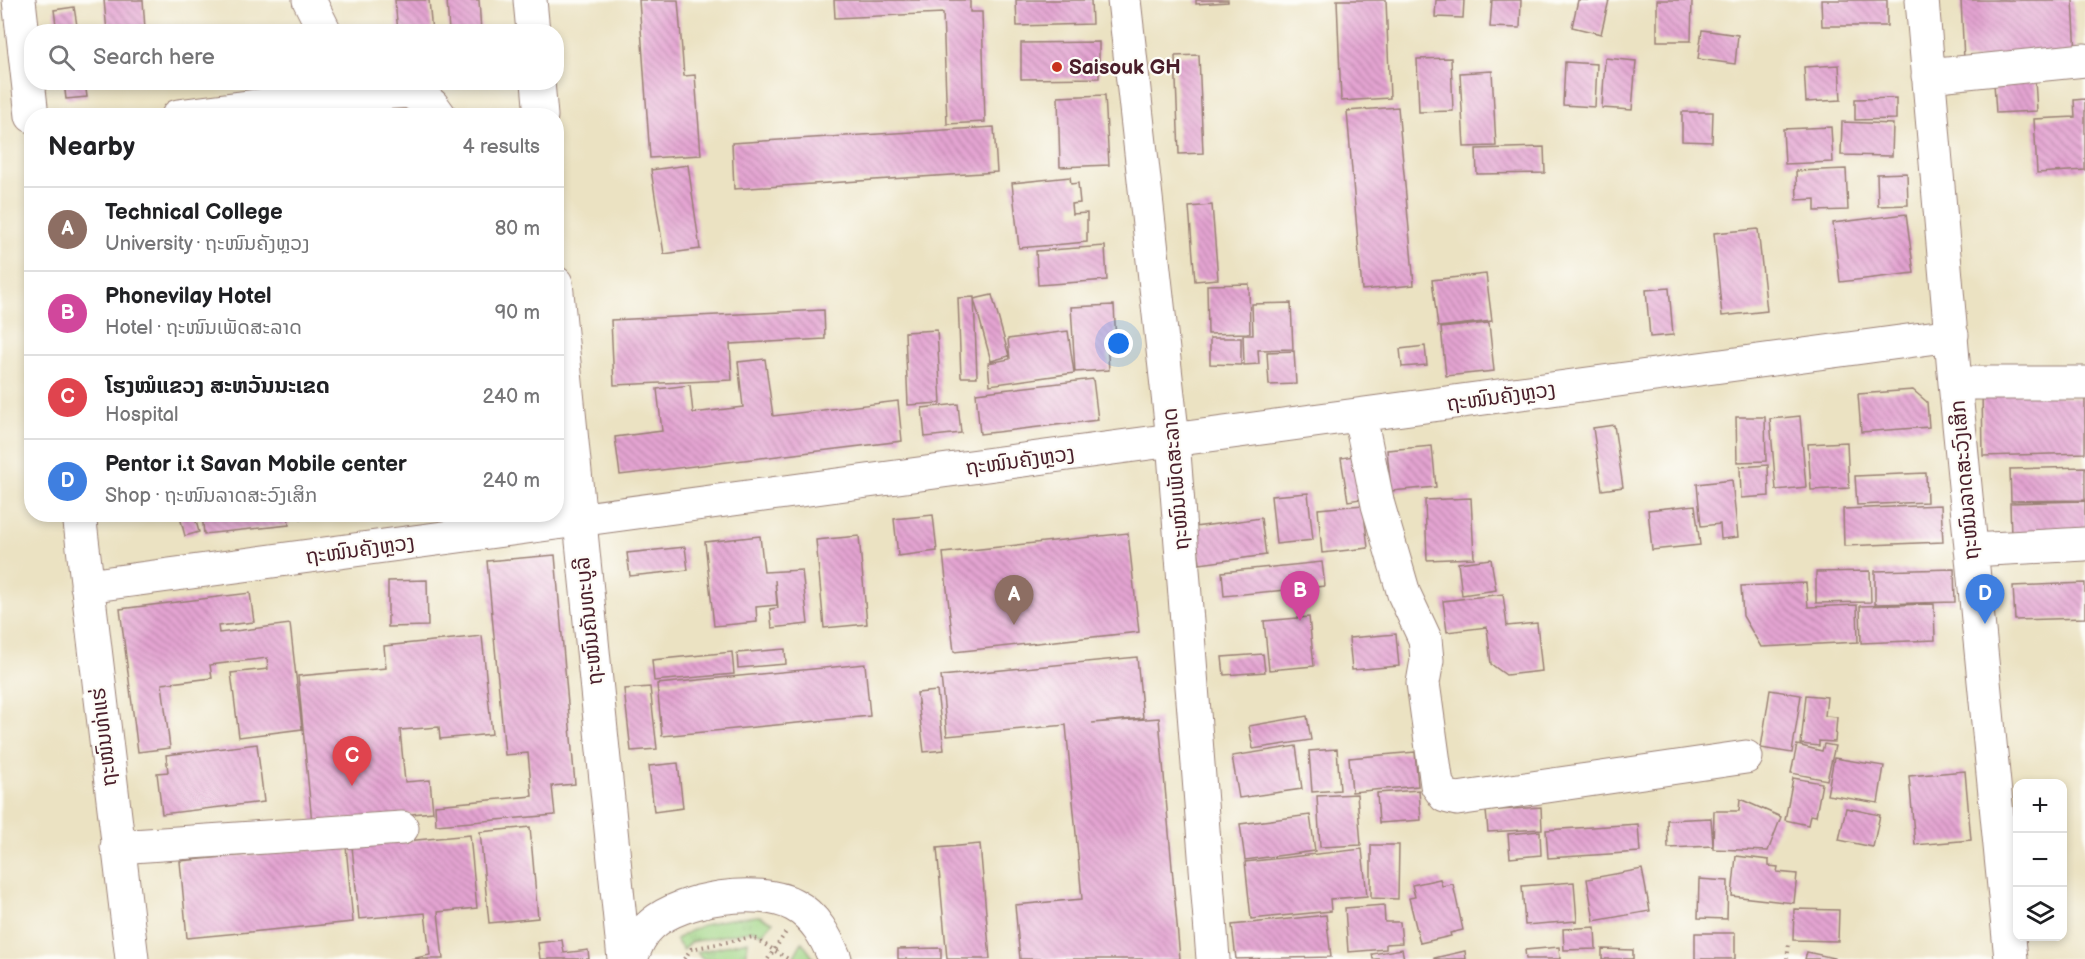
<!DOCTYPE html>
<meta charset="utf-8">
<style>
:root{--surface:#fff;--page:#f6f6f6;--text:#202124;--muted:#757577;--line:#e0e0e0;--accent:#7c3aed}
body{margin:0;font-family:"Balsamiq Sans","Noto Sans Lao",sans-serif;background:var(--page);color:var(--text)}
.controls{position:absolute;right:18px;bottom:18px;display:grid;overflow:hidden;border-radius:12px;box-shadow:0 3px 9px #0003}
.controls button{width:54px;height:54px;display:grid;place-items:center;padding:0;border:0;border-bottom:2px solid var(--line);background:var(--surface);color:var(--text);font:30px sans-serif}
.you{position:absolute;left:1119px;top:344px;width:21px;height:21px;margin:-15px;border:4px solid #fff;border-radius:50%;background:#1a73e8;box-shadow:0 0 0 9px #1a73e833}
.badge{display:grid;place-items:center;width:39px;height:39px;border-radius:50%;background:var(--accent);color:#fff;font-size:20px;font-weight:700}
.pin{position:absolute;translate:-50% -50px;filter:drop-shadow(0 2px 3px #0008)}
.pin::after{content:'';position:absolute;top:32px;width:21px;height:18px;background:inherit;clip-path:polygon(0 0,100% 0,50% 100%)}
.list{margin:0;padding:0;list-style:none}
h2{display:flex;justify-content:space-between;align-items:center;height:78px;margin:0;padding:0 24px;font-size:26px}
h2 small{font-size:20px;font-weight:400;color:var(--muted)}
.list li{display:grid;grid-template-columns:39px 1fr auto;gap:18px;align-items:center;box-sizing:border-box;height:84px;padding:0 24px;border-top:2px solid var(--line)}
.list b{display:block;font-size:22px;white-space:nowrap}
.list p{margin:0;font-size:20px;white-space:nowrap;color:var(--muted)}
.list em{font-size:20px;font-style:normal;color:var(--muted)}
.icon{flex:none;width:33px;height:33px;fill:none;stroke:currentColor;stroke-width:2;stroke-linecap:round;stroke-linejoin:round}
.map{position:relative;flex:none;width:2085px;height:959px;overflow:hidden}
.search{position:absolute;background:var(--surface);box-shadow:0 3px 9px #0003;left:24px;top:24px;width:540px;height:66px;display:flex;align-items:center;gap:15px;box-sizing:border-box;padding:0 21px;border-radius:24px;color:var(--muted);font-size:22px}
.panel{position:absolute;background:var(--surface);box-shadow:0 3px 9px #0003;left:24px;top:108px;width:540px;height:414px;border-radius:24px}
.map>svg:first-child{display:block}
.grass{fill:url(#grass-tufts);stroke:#757a58;stroke-width:1.5}
.building{fill:url(#building-back-hatch)}
.lines{fill:none;stroke-linecap:round;stroke-linejoin:round}
.minor-casing{stroke:#9a8076;stroke-width:35}
.major-casing{stroke:#9a8076;stroke-width:35}
.path{stroke:#9a8076;stroke-width:4;stroke-dasharray:1.5 4.5;stroke-linecap:butt}
.minor{stroke:#fff;stroke-width:33}
.major{stroke:#fff;stroke-width:33}
.poi-dot{fill:#c8321e;stroke:#fdfcf7;stroke-width:2}
.labels{text-anchor:middle;dominant-baseline:central;stroke-width:4.5;stroke-linejoin:round;paint-order:stroke}
.poi-label{font-size:21px;font-weight:bold;fill:#4a1f2b;stroke:#fdfcf7;text-anchor:start}
.street-label{font-size:21px;fill:#4a1f2b;stroke:#fdfcf7}
</style>
<div class="map">
<svg width="2085" height="959" viewBox="0 0 2085 959">
<defs>
<pattern id="grass-tufts" width="24" height="20" patternUnits="userSpaceOnUse" patternTransform="scale(1.5)"><rect width="24" height="20" fill="#a0d585"/><path d="M3 7l-1-3M5 7V3M7 7l1-3M15 17l-1-3M17 17v-4M19 17l1-3" fill="none" stroke="#8bb673"/></pattern>
<pattern id="building-back-hatch" width="6" height="6" patternUnits="userSpaceOnUse" patternTransform="scale(1.5)"><rect width="6" height="6" fill="#e4a4d2"/><path d="M-1 5l2 2M0 0l6 6M5-1l2 2" fill="none" stroke="#bb85ab"/></pattern>
</defs>
<rect width="100%" height="100%" fill="#fdfcf7"/>
<filter id="ink" filterUnits="userSpaceOnUse"><feTurbulence type="fractalNoise" baseFrequency=".0167" numOctaves="2"/><feDisplacementMap in="SourceGraphic" scale="12" xChannelSelector="R" yChannelSelector="G"/><feConvolveMatrix kernelMatrix="1 2 1 2 8 2 1 2 1" color-interpolation-filters="sRGB"/></filter>
<filter id="wash" filterUnits="userSpaceOnUse"><feTurbulence type="fractalNoise" baseFrequency=".008" numOctaves="4" result="noise"/><feDisplacementMap in="SourceGraphic" scale="24" xChannelSelector="R" yChannelSelector="G"/><feGaussianBlur stdDeviation="1.35" result="paint"/><feColorMatrix in="noise" values="0 0 0 0 0 0 0 0 0 0 0 0 0 0 0 0 0 1.4 0 .05"/><feComposite in="paint" operator="in"/></filter>
<g filter="url(#wash)">
<rect width="100%" height="100%" fill="#ebe2c2"/>
<!-- grass -->
<path class="grass" d="M759,916L773,922L762,934L754,930L690,942L683,950L676,940C699,921 731,918 759,916Z
M748,941L746,959H702L697,952Z
M802,942L814,959H797L794,956Z"/>
<g id="blocks">
<!-- building -->
<path class="building" d="M104,0H143L145,29L107,32Z
M395,0H429L432,32H398Z
M447,0H479L481,32H449Z
M639,0H678L684,76L695,75L701,155L650,158Z
M834,0H970V12H982L985,122L947,124L943,13L835,18Z
M1016,0H1091L1092,24L1017,26Z
M1196,0H1228V2L1196,4Z
M1337,0H1386L1390,98L1341,101Z
M1436,0H1464L1463,18L1435,17Z
M1492,0H1521L1520,28L1490,27Z
M1578,0H1609L1601,34L1572,27Z
M1657,0H1692L1691,41H1657Z
M1821,0H1887V26H1822Z
M1961,0H2073L2076,54L1964,60Z
M74,7L78,32H57L54,10Z
M1702,30L1738,35L1735,64L1698,59Z
M1099,42V78L1021,79V43Z
M1199,55L1203,153L1179,154L1175,56Z
M1451,58L1453,111L1419,112L1417,59Z
M1605,58L1636,61L1632,110L1602,108Z
M1565,62L1597,64L1595,107L1563,105Z
M1839,65L1841,100L1806,102L1804,67Z
M1492,71L1496,146L1464,147L1460,73Z
M2035,80L2037,111L1996,113L1994,83Z
M64,82H85L87,97L66,99Z
M1105,95L1109,165L1060,167L1058,97Z
M1896,98V119L1855,120V99Z
M2085,99V170L2037,173L2034,119L2075,117L2074,100Z
M1398,107L1414,285L1362,290L1347,111Z
M1682,112H1713L1712,142L1682,141Z
M1842,122L1893,124L1892,156L1841,155Z
M994,127L997,172L734,189L732,143Z
M1831,127L1833,162L1785,164L1783,129Z
M1544,147L1545,173L1477,174L1476,149Z
M688,165L700,249L664,254L651,170Z
M1846,169L1848,210L1815,211V199L1797,200L1796,171Z
M1907,173L1908,205L1878,206L1877,174Z
M1070,177L1071,184L1078,183L1080,203L1071,204L1072,214L1087,213V242L1019,248L1012,183Z
M1212,205L1218,279L1195,281L1189,207Z
M1906,214L1914,273L1840,282L1833,223Z
M1758,229L1767,311L1722,316L1714,233Z
M1105,246L1107,280L1038,285L1036,251Z
M1486,274L1492,321L1438,327L1432,280Z
M1249,284L1250,333L1208,334L1207,285Z
M1669,288L1673,335L1650,337L1646,290Z
M992,295L1009,356L991,361L974,299Z
M974,297L977,377H961L958,298Z
M1291,303L1293,349L1258,350L1259,364L1244,365L1243,335H1253L1252,304Z
M1114,305L1116,342H1107L1109,370L1075,372L1071,307Z
M824,310L825,339L730,344L732,380L614,385L611,320Z
M1489,323L1494,371L1446,376L1441,328Z
M937,330L941,403L908,405L905,332Z
M1068,331L1074,373L990,385L988,363L1010,359L1008,339Z
M1210,338H1241V365L1210,364Z
M1425,346L1427,365L1402,367L1400,349Z
M1294,351L1296,384L1269,385L1267,352Z
M765,359L773,416L898,401L902,441L620,475L615,437L662,431L657,389L690,385L693,413L743,407L738,362Z
M1093,379L1098,420L980,434L976,393Z
M1982,389L2085,399V453L1983,456Z
M1913,390L1927,402L1929,427L1861,432L1858,394Z
M958,404L961,433L925,437L922,408Z
M1800,416L1806,487L1776,490L1770,419Z
M1736,417H1765L1766,461L1737,462Z
M1614,425L1623,487L1602,490L1593,428Z
M1847,442L1849,488L1811,490L1808,444Z
M1432,446L1436,487L1391,491L1387,450Z
M1359,455L1367,498L1348,501L1341,458Z
M1768,465L1769,496L1741,498L1740,467Z
M2085,467V500L2011,501L2010,469Z
M1926,473L1927,502L1857,505L1855,476Z
M1732,480L1738,537L1721,539L1720,524L1701,526L1697,484Z
M1308,493L1313,540L1276,544L1271,496Z
M1471,498L1474,558L1427,560L1425,500Z
M2085,501V534L2011,536L2010,503Z
M1363,505L1368,548L1322,553L1318,509Z
M1695,505L1700,545L1652,550L1648,510Z
M1941,505L1943,542L1844,546L1843,509Z
M144,514H168V516L145,519Z
M194,514L199,532L185,536L180,517Z
M202,514H288L289,525L204,534Z
M301,514H323V516L301,519Z
M933,515L937,551L898,556L894,519Z
M1261,518L1266,555L1200,564L1195,527Z
M1128,533L1139,632L954,652L943,553Z
M760,536L764,572L802,570L808,624L772,628L770,609L778,608L775,580L777,605L756,607L757,622L714,626L705,542Z
M859,536L867,624L824,628L816,540Z
M685,547L688,570L630,576L627,553Z
M555,555L575,784L552,786L555,815L436,825L435,805L532,796L528,753L505,755L487,561Z
M1491,559L1496,590L1462,595L1458,563Z
M1322,562L1325,586L1224,596L1222,572Z
M1954,569L1955,602L1875,604V571Z
M1870,571L1871,602L1816,603V572Z
M427,580L428,626L388,627V581Z
M1806,583L1808,607L1857,605L1858,642L1761,647L1743,616L1741,586Z
M2085,583V618L2015,620L2013,586Z
M250,593L254,622L218,626L219,633L290,624L302,729L239,737L231,673L268,669L267,658L210,665L212,678L162,684L170,748L138,752L120,609Z
M1503,594L1507,626L1537,623L1542,671L1506,675L1491,664L1487,627L1447,632L1443,601Z
M1934,604L1935,640L1861,643L1860,606Z
M1309,617L1314,666L1269,670L1264,621Z
M1396,634L1399,666L1352,670L1349,638Z
M482,636L492,734L440,739L439,727L400,730L405,782L430,780L433,812L312,823L298,676L386,668L384,646Z
M785,649L786,664L738,668L737,653Z
M732,652L734,674L654,681L652,660Z
M1263,654L1265,672L1224,675L1222,657Z
M1137,657L1143,718L1092,723L1159,718L1180,959H1020L1015,905L1082,899L1066,725L947,736L941,676Z
M865,664L870,716L662,736L657,684Z
M650,687L657,749L631,751L624,689Z
M1770,690L1801,695L1792,753L1761,748Z
M937,691L944,750L924,752L917,693Z
M1806,695L1827,697L1825,716L1837,717L1835,742L1819,741V746L1801,744Z
M1307,716L1311,740L1253,749L1249,726Z
M257,744L264,802L162,814L157,773L168,772L166,755Z
M1824,744L1835,746L1827,780L1791,773L1797,745L1822,751Z
M1296,746L1302,789L1239,798L1232,756Z
M1337,749L1340,790L1312,792L1309,751Z
M1415,752L1418,786L1352,792L1349,758Z
M1834,758L1884,766L1878,803L1827,795Z
M678,763L683,808L654,812L649,766Z
M1965,771L1971,840L1915,845L1909,776Z
M1793,778L1822,783L1816,816L1810,815L1808,825L1785,820Z
M1419,790L1421,820L1379,823L1377,793Z
M1357,794L1361,845L1320,847L1317,796Z
M1740,799L1781,817L1768,851L1713,849L1714,811H1739Z
M1541,807L1542,829L1488,832L1486,811Z
M1846,808L1880,815L1873,847L1839,840Z
M1310,815L1315,851L1245,860L1240,824Z
M1711,818L1713,846L1668,848L1667,820Z
M1638,824L1640,852L1548,858L1546,830Z
M530,827L538,918L489,923L480,832Z
M1540,831L1541,855L1510,858L1508,834Z
M470,835L477,908L438,912L443,959H411L430,955L425,913L359,919L352,846Z
M980,844L990,959H947L937,848Z
M1371,845H1399L1398,899L1371,898Z
M346,846L353,922L187,938L180,861Z
M1362,849L1367,896L1330,899L1331,911L1251,919L1245,862Z
M1736,856L1769,860V866L1778,867L1777,872L1797,874L1794,903L1732,896Z
M1642,869L1650,911L1594,921L1587,879Z
M1440,879L1442,886L1453,884L1463,930L1450,933L1451,936L1420,943L1409,898L1415,897L1412,885Z
M1699,879L1728,881L1727,919L1698,918Z
M1574,882L1577,921L1525,925L1522,886Z
M1384,905L1385,922H1400L1402,943L1386,944V949L1348,952L1345,908Z
M1794,909L1839,910L1838,941L1793,940Z
M1326,915L1331,957L1236,959L1232,925Z
M1595,927L1596,949L1564,950L1563,929Z
M1695,933H1735V959H1695Z
M562,940L564,953L588,950L589,959H540L538,943Z
M1559,947L1560,959H1526L1525,950Z
M941,948V959H898V949Z
M1402,949L1404,959H1373L1372,954Z
M1602,949L1633,950V959H1602Z
M1465,951L1466,959H1434V958Z
M1807,952L1834,958V959H1805Z"/>
</g>
</g>
<g filter="url(#ink)">
<use href="#blocks" fill-opacity="0" stroke="#9a8076" stroke-width="1.5"/>
<g class="lines">
<defs>
<path id="minor" d="M19,0L32,116
M309,0L325,32
M1922,0L1955,383L2011,959
M1928,76L2085,60
M178,116L336,96L409,91L432,105L440,116
M1955,383H2085
M1360,416L1378,505L1404,594L1425,639L1427,660L1423,683L1437,785L1445,796L1457,799L1746,757
M79,514L132,959
M1971,550L2085,544
M87,586L1952,335
M117,847L402,828"/>
<path id="major" d="M530,0L533,32
M1124,0L1173,440L1213,959
M538,82L541,116
M556,283L624,959
M631,959C636,946 641,933 652,924C682,898 759,886 794,905C815,916 826,937 835,959"/>
</defs>
<!-- minor casing -->
<use href="#minor" class="minor-casing"/>
<!-- major casing -->
<use href="#major" class="major-casing"/>
<!-- path -->
<path class="path" d="M684,959L691,949L753,937L788,959
M768,959L786,932
M1787,959L1789,943"/>
<!-- minor -->
<use href="#minor" class="minor"/>
<!-- major -->
<use href="#major" class="major"/>
</g>
</g>
<!-- markers -->
<circle class="poi-dot" cx="1057" cy="67" r="6"/>
<g class="labels">
<!-- poi labels -->
<g class="poi-label">
<text x="1069" y="67">Saisouk GH</text>
</g>
<!-- street labels -->
<g class="street-label">
<text transform="translate(1501 397) rotate(-8)">ຖະໜົນຄັງຫຼວງ</text>
<text transform="translate(1020 461) rotate(-8)">ຖະໜົນຄັງຫຼວງ</text>
<text transform="translate(1176 479) rotate(-95)">ຖະໜົນເພັດສະລາດ</text>
<text transform="translate(1965 480) rotate(-95)">ຖະໜົນລາດສະວົງເສິກ</text>
<text transform="translate(360 550) rotate(-8)">ຖະໜົນຄັງຫຼວງ</text>
<text transform="translate(589 621) rotate(-96)">ຖະໜົນຄັນທະບູລີ</text>
<text transform="translate(104 737) rotate(-97)">ຖະໜົນທ່າແຮ່</text>
</g>
</g>
</svg>
<div class="controls">
<button>+</button>
<button>−</button>
<button><svg class="icon" aria-label="layers" viewBox="0 0 24 24"><path d="M12 4l9 5-9 5-9-5zM3 14l9 5 9-5"/></svg></button>
</div>
<div class="you"></div>
<div class="pin badge" style="left:1014px;top:625px;background:#8d6e63">A</div>
<div class="pin badge" style="left:1300px;top:621px;background:#d1479c">B</div>
<div class="pin badge" style="left:352px;top:786px;background:#e0444e">C</div>
<div class="pin badge" style="left:1985px;top:624px;background:#3f7fe0">D</div>
<div class="search"><svg class="icon" aria-label="search" viewBox="0 0 24 24"><circle cx="10" cy="10" r="6"/><path d="M15 15l6 6"/></svg>Search here</div>
<section class="panel">
<h2>Nearby<small>4 results</small></h2>
<ul class="list">
<li><span class="badge" style="background:#8d6e63">A</span><div><b>Technical College</b><p>University · ຖະໜົນຄັງຫຼວງ</p></div><em>80 m</em></li>
<li><span class="badge" style="background:#d1479c">B</span><div><b>Phonevilay Hotel</b><p>Hotel · ຖະໜົນເພັດສະລາດ</p></div><em>90 m</em></li>
<li><span class="badge" style="background:#e0444e">C</span><div><b>ໂຮງໝໍແຂວງ ສະຫວັນນະເຂດ</b><p>Hospital</p></div><em>240 m</em></li>
<li><span class="badge" style="background:#3f7fe0">D</span><div><b>Pentor i.t Savan Mobile center</b><p>Shop · ຖະໜົນລາດສະວົງເສິກ</p></div><em>240 m</em></li>
</ul>
</section>
</div>
